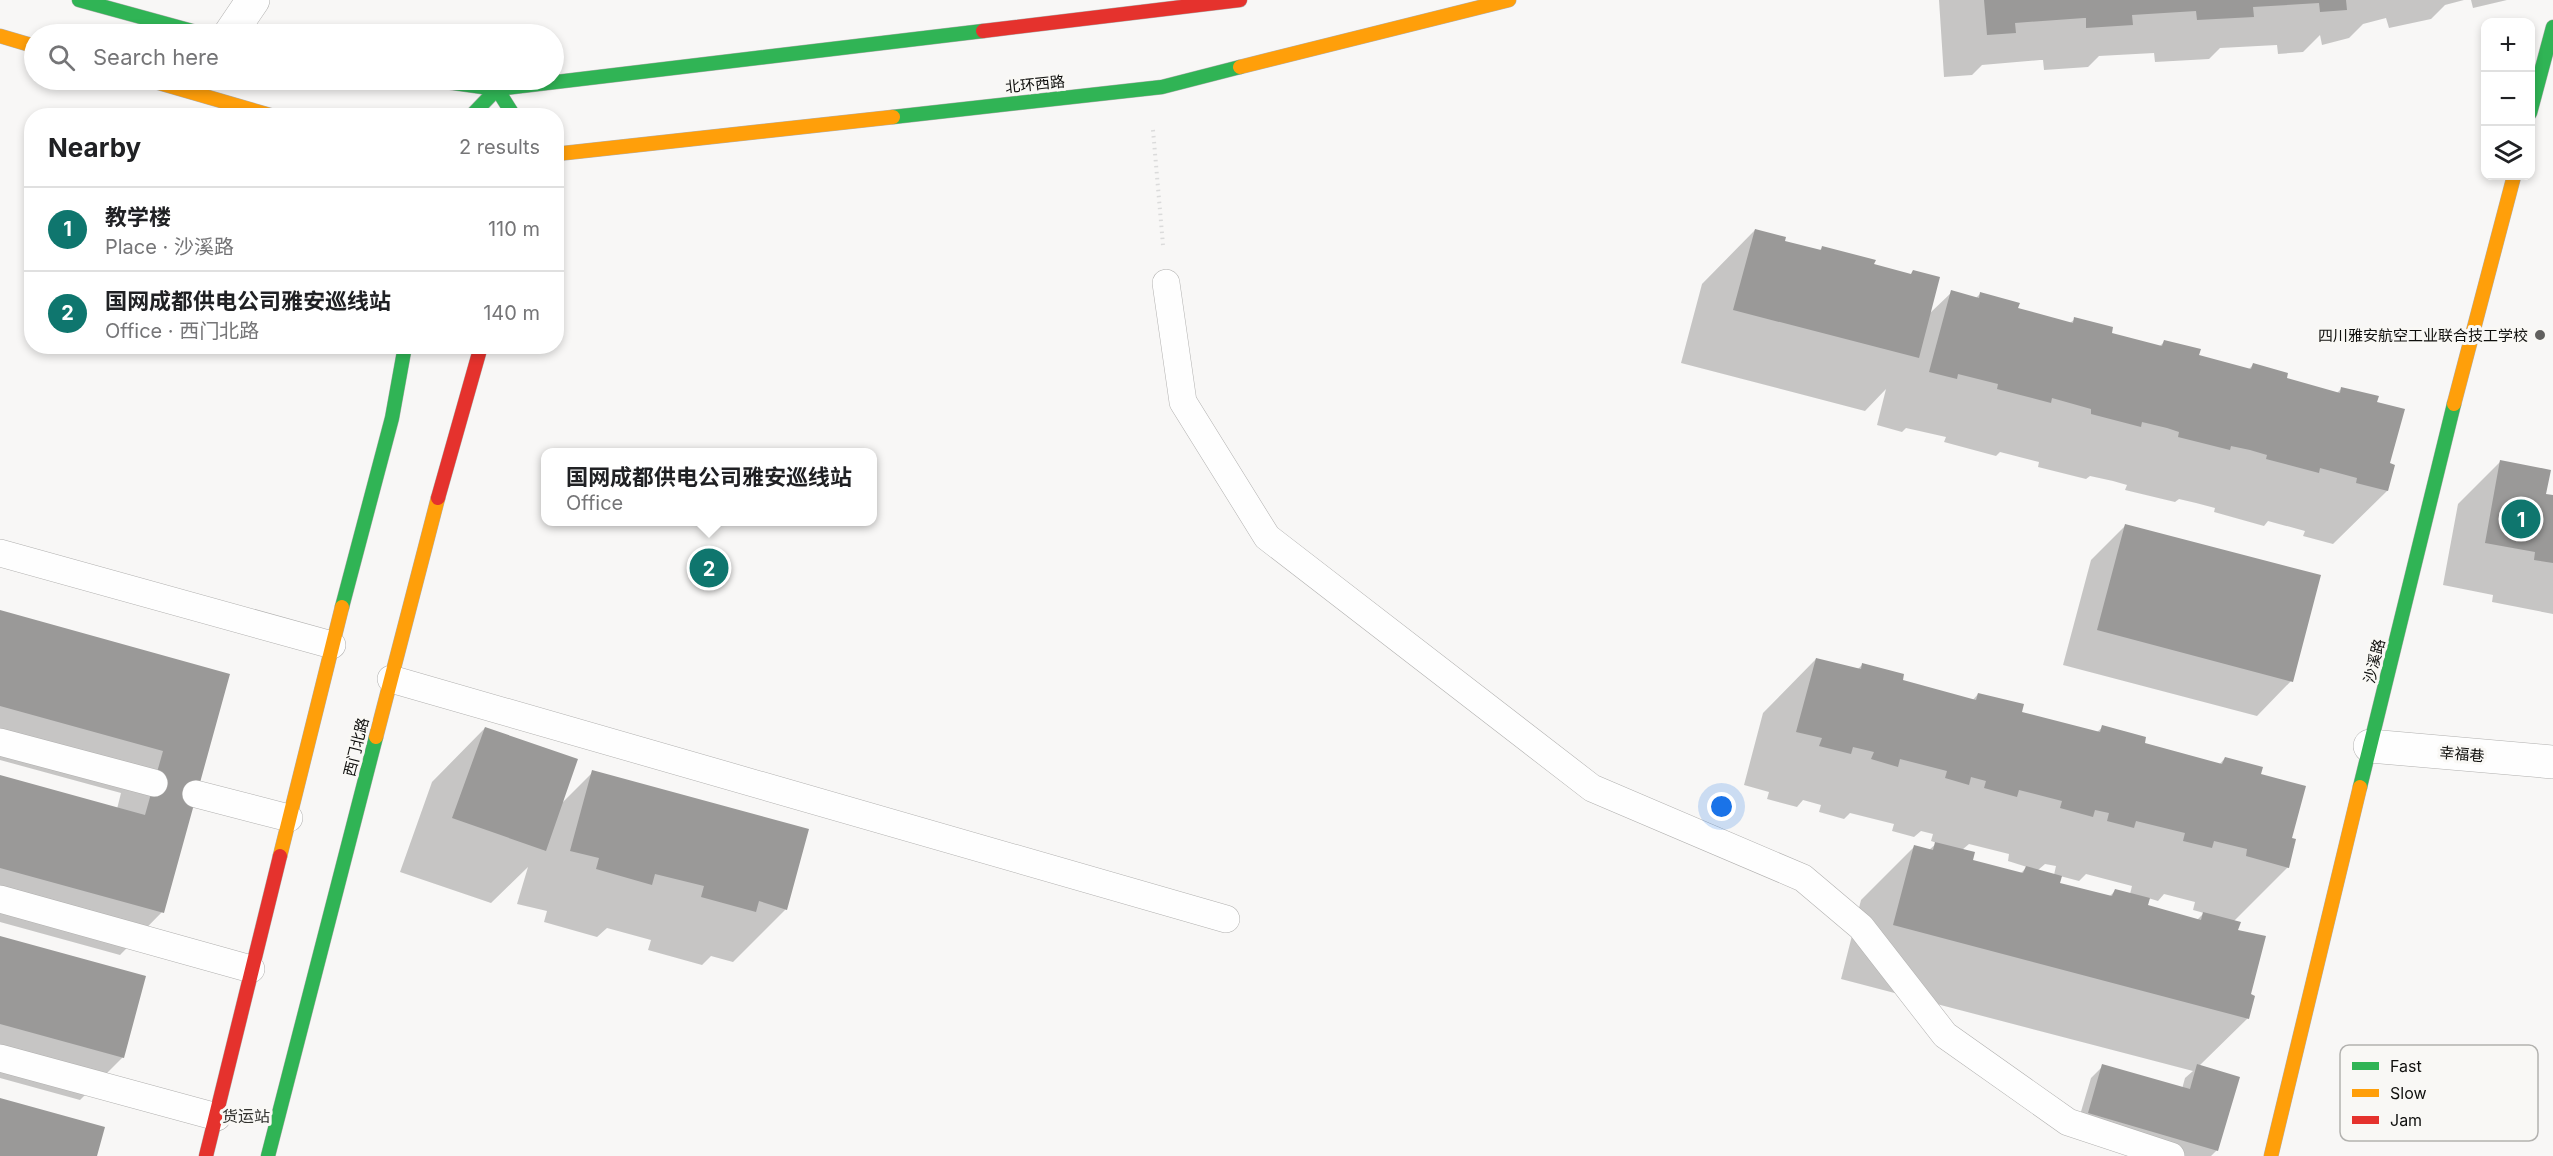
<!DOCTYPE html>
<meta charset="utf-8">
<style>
:root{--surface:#fff;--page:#f6f6f6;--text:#202124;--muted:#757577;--line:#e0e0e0;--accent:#0f766e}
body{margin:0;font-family:Inter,"Noto Sans SC",sans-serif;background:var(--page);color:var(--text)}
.controls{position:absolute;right:18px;top:18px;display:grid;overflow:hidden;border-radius:12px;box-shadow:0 3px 9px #0003}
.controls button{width:54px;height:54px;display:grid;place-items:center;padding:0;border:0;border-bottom:2px solid var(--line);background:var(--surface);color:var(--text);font:30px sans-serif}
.you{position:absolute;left:1722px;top:807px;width:21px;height:21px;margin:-15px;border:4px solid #fff;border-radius:50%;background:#1a73e8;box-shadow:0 0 0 9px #1a73e833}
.badge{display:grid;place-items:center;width:39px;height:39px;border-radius:50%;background:var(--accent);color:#fff;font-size:20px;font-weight:700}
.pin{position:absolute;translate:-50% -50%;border:3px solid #fff;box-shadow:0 2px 6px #0006}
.popup{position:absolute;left:541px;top:448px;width:336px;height:78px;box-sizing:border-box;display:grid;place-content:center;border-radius:12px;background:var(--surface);filter:drop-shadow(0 2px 4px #0005);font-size:20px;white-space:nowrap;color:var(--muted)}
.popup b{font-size:22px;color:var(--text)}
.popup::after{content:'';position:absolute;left:50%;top:100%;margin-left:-12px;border:12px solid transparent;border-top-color:var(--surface)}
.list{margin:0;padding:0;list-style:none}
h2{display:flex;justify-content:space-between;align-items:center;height:78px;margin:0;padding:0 24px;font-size:26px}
h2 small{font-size:20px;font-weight:400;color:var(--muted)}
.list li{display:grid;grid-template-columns:39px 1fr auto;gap:18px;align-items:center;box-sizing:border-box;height:84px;padding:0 24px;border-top:2px solid var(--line)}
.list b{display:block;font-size:22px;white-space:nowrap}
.list p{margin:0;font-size:20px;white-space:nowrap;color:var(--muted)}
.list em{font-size:20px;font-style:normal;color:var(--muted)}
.icon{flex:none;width:33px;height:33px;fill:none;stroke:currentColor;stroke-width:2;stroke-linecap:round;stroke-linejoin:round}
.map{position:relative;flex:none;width:2553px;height:1156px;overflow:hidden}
.search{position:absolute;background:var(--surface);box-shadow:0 3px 9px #0003;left:24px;top:24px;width:540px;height:66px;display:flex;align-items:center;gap:15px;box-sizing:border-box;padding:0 21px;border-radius:33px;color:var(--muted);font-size:22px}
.panel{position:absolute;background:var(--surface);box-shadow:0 3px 9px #0003;left:24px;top:108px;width:540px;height:246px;border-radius:24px}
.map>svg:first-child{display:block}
.shadow{fill:#0003;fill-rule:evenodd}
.building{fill:#9a9998}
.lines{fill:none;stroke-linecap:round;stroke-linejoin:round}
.lane-casing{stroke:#b1b0af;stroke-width:28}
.street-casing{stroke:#b1b0af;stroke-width:34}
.fast-casing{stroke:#b1b0af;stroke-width:15}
.slow-casing{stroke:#b1b0af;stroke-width:15}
.jam-casing{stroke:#b1b0af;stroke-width:15}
.path{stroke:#dbdbdb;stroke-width:4;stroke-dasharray:1.5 4.5;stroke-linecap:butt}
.lane{stroke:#fefefe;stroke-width:27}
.street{stroke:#fefefe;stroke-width:33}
.fast{stroke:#30b455;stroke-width:14}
.slow{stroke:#ff9f0a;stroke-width:14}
.jam{stroke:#e5322d;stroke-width:14}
.poi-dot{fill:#61605f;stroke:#f9f8f5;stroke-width:2}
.labels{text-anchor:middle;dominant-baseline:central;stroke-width:6;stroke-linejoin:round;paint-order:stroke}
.street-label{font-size:15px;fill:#0f0f0d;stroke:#f9f8f5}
.poi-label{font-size:15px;fill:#0f0f0d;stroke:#f9f8f5;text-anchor:end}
.neighbourhood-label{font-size:16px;fill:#333330;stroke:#f9f8f5}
.key{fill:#f9f8f5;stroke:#b3b2af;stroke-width:1.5}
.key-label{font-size:16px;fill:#0f0f0d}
</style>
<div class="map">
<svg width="2553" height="1156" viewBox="0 0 2553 1156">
<rect width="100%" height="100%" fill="#f8f7f6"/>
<!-- shadow -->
<path class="shadow" d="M1939,0H2464L2445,5L2431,19L2389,28L2386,18L2363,24L2349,38L2322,45L2320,35L2303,52L2278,54L2277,45L2220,48L2209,59L2155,62L2154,53L2099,56L2088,67L2044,70L2043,60H2040L1982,65L1972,75L1944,77Z
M2471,0H2507L2473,8Z
M1755,230L1784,242L1819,251L1822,248L1872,265L1929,314L1952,292L1976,298L1980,294L2016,309L2070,323L2075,319L2110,334L2159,347L2164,342L2197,356L2248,370L2253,365L2285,379L2337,393L2342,388L2375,403L2389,464L2387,491L2333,544L2303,536L2305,531L2268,521L2264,526L2214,512L2215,508L2196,503L2179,499L2175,502L2125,490L2127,485L2113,481L2090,476L2086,479L2038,467L2039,462L2000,452L1996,456L1944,442L1946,437L1906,428L1902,432L1877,425L1886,389L1865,411L1681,363L1702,284Z
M2501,461L2544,495L2553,497V614L2492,602L2493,595L2443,585L2458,504Z
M2125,526L2291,681L2257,716L2063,665L2091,560Z
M0,612L228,675L162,912L120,955L0,922V777L117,809L121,793L0,760Z
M1816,659L1857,670L1863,664L1901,681L1972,701L1978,694L2020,713L2097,732L2103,727L2143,744L2219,765L2225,758L2259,775L2290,839L2288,867L2233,922L2249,995L2248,1018L2199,1066L2217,1150L2211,1156H2183L2077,1125L2091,1078L2103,1066L2182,1089L2185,1078L2193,1071L1841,979L1861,900L1915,846L1929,850L1937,843L1931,841L1933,834L1921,831L1914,837L1892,831L1894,824L1850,813L1844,819L1819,812L1821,805L1803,800L1797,807L1767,799L1769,792L1744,785L1763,713ZM1969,844L2009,854L2008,861L2027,867L2020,874L1971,861L1962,850ZM2045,864L2056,866L2054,875L2038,870ZM2086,874L2132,886L2130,894L2115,891L2109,897L2058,884L2060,876L2079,881ZM2164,894L2195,902L2193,910L2204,913L2197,920L2146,907L2148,898L2158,901Z
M485,728L561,804L593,772L786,909L733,962L711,956L702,965L648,950L651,940L607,928L597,937L544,922L547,911L517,904L528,867L491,903L400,872L432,782Z
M0,938L123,1057L80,1100L0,1078Z"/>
<!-- building -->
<path class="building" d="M1984,0H2346L2347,10L2320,12L2319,3L2253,7L2254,17L2197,20L2196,11L2132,15L2133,25L2086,28V18H2084L2015,23L2016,33L1987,35Z
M1755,229L1786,237L1785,241L1821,250L1822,246L1876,260L1874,264L1911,274L1913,270L1940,277L1919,358L1733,310Z
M1951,290L1979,298L1980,292L2020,303L2018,308L2073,323L2074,317L2113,327L2112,333L2162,346L2164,340L2201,349L2199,355L2251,369L2253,363L2288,373L2287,378L2340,393L2341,387L2379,396L2377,402L2405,409L2390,463L2395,465L2388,491L2356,483L2357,478L2320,468L2319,473L2266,459L2267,455L2250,450L2231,446L2230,450L2178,437L2179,432L2167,428L2142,422L2141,427L2091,414V409L2052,398L2051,403L1997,389L1998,384L1958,374L1957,379L1929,372Z
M2500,460L2551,470L2546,494L2553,495V563L2534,560L2535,552L2485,543Z
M2125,524L2321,575L2293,682L2097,630Z
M0,610L230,674L164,913L0,868V775L145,815L163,751L0,706Z
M1816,658L1861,669L1862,663L1904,674L1903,680L1976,700L1978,693L2024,704L2022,712L2100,732L2102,725L2146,737L2145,743L2222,764L2225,757L2263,767L2261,774L2306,786L2292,838L2296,839L2289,868L2246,856L2247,849L2214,841L2212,848L2183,841L2185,833L2136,821L2134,828L2107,821L2109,813L2095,810L2093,817L2060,808L2062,801L2019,790L2017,797L1984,788L1986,781L1971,777L1969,785L1945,778L1947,771L1900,759L1898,767L1871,759L1874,752L1853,747L1851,754L1819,746L1822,738L1796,732Z
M485,727L578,759L546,851L452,818Z
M592,770L809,829L787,910L759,901L756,912L701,897L704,886L655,874L652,885L596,869L599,858L570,851Z
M1935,842L1975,852L1973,860L2023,873L2026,866L2062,876L2060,883L2112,896L2115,889L2150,898L2148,905L2201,920L2203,912L2241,922L2238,930L2266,936L2251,994L2255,996L2249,1019L1893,925L1914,845L1933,850Z
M0,936L146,976L124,1058L0,1024Z
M2102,1064L2190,1089L2197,1064L2240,1077L2218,1151L2088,1113Z
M0,1098L105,1127L97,1156H0Z"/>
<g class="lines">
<defs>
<path id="lane" d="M1166,283L1183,402L1267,537L1592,788L1803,878L1861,927L1945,1035L2068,1122L2171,1156
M0,553L332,645
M391,679L1226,919
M0,742L154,783
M196,794L289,818
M0,899L251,969
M0,1058L217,1117"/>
<path id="street" d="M230,34L253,0
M2370,746L2553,762"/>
<path id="fast" d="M79,0L203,34
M432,80L497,89L983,31
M2530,113L2553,27
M471,116L497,89L514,116
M893,117L1162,87L1240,67
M342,607L392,418L405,346
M2360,787L2454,404
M268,1156L376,737"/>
<path id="slow" d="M0,36L34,46
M1240,67L1509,0
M149,80L273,116
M556,154L893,117
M2454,404L2514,176
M376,737L438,498
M280,856L342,607
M2271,1156L2360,787"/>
<path id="jam" d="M983,31L1240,0
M438,498L481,346
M206,1156L280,856"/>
</defs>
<!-- lane casing -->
<use href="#lane" class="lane-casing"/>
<!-- street casing -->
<use href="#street" class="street-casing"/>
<!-- fast casing -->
<use href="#fast" class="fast-casing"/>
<!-- slow casing -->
<use href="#slow" class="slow-casing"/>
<!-- jam casing -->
<use href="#jam" class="jam-casing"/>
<!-- path -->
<path class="path" d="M1153,130L1163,245"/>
<!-- lane -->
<use href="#lane" class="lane"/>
<!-- street -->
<use href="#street" class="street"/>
<!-- fast -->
<use href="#fast" class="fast"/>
<!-- slow -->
<use href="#slow" class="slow"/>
<!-- jam -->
<use href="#jam" class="jam"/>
</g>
<!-- markers -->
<circle class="poi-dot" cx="2540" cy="335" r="6"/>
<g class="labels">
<!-- street labels -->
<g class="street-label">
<text transform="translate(1035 84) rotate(-6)">北环西路</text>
<text transform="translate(2374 661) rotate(-76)">沙溪路</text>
<text transform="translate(356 747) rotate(-76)">西门北路</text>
<text transform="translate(2462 754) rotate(5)">幸福巷</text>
</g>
<!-- poi labels -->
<g class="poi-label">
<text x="2528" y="335">四川雅安航空工业联合技工学校</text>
</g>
<!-- neighbourhood labels -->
<g class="neighbourhood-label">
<text x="246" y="1116">货运站</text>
</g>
</g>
<!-- legend -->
<rect x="2340" y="1045" width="198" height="96" rx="9" class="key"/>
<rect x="2352" y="1062" width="27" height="8" fill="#30b455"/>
<rect x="2352" y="1089" width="27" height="8" fill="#ff9f0a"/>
<rect x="2352" y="1116" width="27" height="8" fill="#e5322d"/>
<g class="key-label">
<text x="2390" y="1072">Fast</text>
<text x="2390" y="1099">Slow</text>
<text x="2390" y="1126">Jam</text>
</g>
</svg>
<div class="controls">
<button>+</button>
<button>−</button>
<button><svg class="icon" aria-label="layers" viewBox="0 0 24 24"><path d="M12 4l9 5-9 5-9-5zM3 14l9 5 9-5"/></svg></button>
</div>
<div class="you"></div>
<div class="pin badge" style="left:2521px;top:519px">1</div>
<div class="pin badge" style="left:709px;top:568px">2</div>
<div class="popup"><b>国网成都供电公司雅安巡线站</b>Office</div>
<div class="search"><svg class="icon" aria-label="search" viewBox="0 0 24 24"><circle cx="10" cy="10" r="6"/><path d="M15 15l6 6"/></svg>Search here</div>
<section class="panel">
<h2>Nearby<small>2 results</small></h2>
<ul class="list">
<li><span class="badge">1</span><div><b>教学楼</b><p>Place · 沙溪路</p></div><em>110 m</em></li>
<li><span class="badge">2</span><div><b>国网成都供电公司雅安巡线站</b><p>Office · 西门北路</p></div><em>140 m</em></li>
</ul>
</section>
</div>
